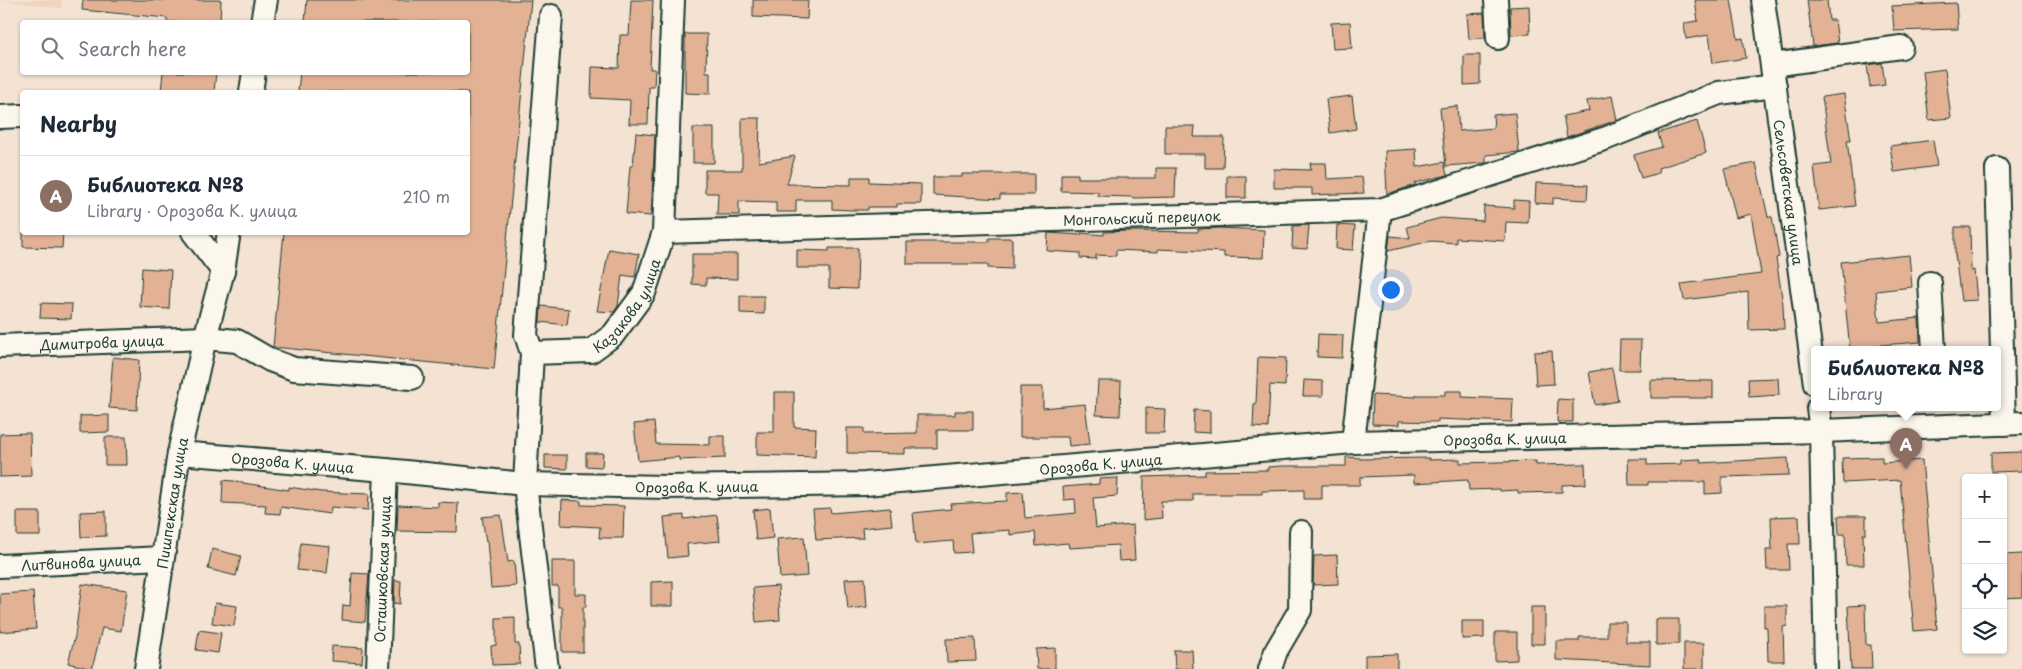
<!DOCTYPE html>
<meta charset="utf-8">
<style>
:root{--surface:#fff;--page:#f2f2f3;--text:#1f2937;--muted:#747a83;--line:#e0e1e3;--accent:#db2777}
body{margin:0;font-family:"Playpen Sans",sans-serif;background:var(--page);color:var(--text)}
.controls{position:absolute;right:15px;bottom:15px;display:grid;overflow:hidden;border-radius:5px;box-shadow:0 1px 4px #0004}
.controls button{width:45px;height:45px;display:grid;place-items:center;padding:0;border:0;border-bottom:1px solid var(--line);background:var(--surface);color:var(--text);font:25px sans-serif}
.you{position:absolute;left:1390px;top:289px;width:18px;height:18px;margin:-12px;border:4px solid #fff;border-radius:50%;background:#1a73e8;box-shadow:0 0 0 8px #1a73e833}
.badge{display:grid;place-items:center;width:32px;height:32px;border-radius:50%;background:var(--accent);color:#fff;font-size:16px;font-weight:700}
.pin{position:absolute;translate:-50% -41px;filter:drop-shadow(0 1px 2px #0008)}
.pin::after{content:'';position:absolute;top:26px;width:18px;height:15px;background:inherit;clip-path:polygon(0 0,100% 0,50% 100%)}
.popup{position:absolute;left:1811px;top:346px;width:190px;height:65px;box-sizing:border-box;display:grid;place-content:center;border-radius:5px;background:var(--surface);filter:drop-shadow(0 1px 4px #0005);font-size:16px;white-space:nowrap;color:var(--muted)}
.popup b{font-size:19px;color:var(--text)}
.popup::after{content:'';position:absolute;left:50%;top:100%;margin-left:-10px;border:10px solid transparent;border-top-color:var(--surface)}
.list{margin:0;padding:0;list-style:none}
h2{display:flex;justify-content:space-between;align-items:center;height:65px;margin:0;padding:0 20px;font-size:21px}
h2 small{font-size:16px;font-weight:400;color:var(--muted)}
.list li{display:grid;grid-template-columns:32px 1fr auto;gap:15px;align-items:center;box-sizing:border-box;height:80px;padding:0 20px;border-top:1px solid var(--line)}
.list b{display:block;font-size:19px;white-space:nowrap}
.list p{margin:0;font-size:16px;white-space:nowrap;color:var(--muted)}
.list em{font-size:16px;font-style:normal;color:var(--muted)}
.icon{flex:none;width:28px;height:28px;fill:none;stroke:currentColor;stroke-width:2;stroke-linecap:round;stroke-linejoin:round}
.map{position:relative;flex:none;width:2022px;height:669px;overflow:hidden}
.search{position:absolute;background:var(--surface);box-shadow:0 1px 4px #0004;left:20px;top:20px;width:450px;height:55px;display:flex;align-items:center;gap:12px;box-sizing:border-box;padding:0 18px;border-radius:5px;color:var(--muted);font-size:19px}
.panel{position:absolute;background:var(--surface);box-shadow:0 1px 4px #0004;left:20px;top:90px;width:450px;height:145px;border-radius:5px}
.map>svg:first-child{display:block}
.built{fill:#efd4c0}
.building{fill:#e3b295;stroke:#1f3d34}
.lines{fill:none;stroke-linecap:round;stroke-linejoin:round}
.minor-casing{stroke:#1f3d34;stroke-width:26}
.minor{stroke:#fbf7ec;stroke-width:22}
.labels{text-anchor:middle;dominant-baseline:central;stroke-width:5;stroke-linejoin:round;paint-order:stroke}
.street-label{font-size:14px;fill:#1f3d34;stroke:#fbf7ec}
</style>
<div class="map">
<svg width="2022" height="669" viewBox="0 0 2022 669">
<rect width="100%" height="100%" fill="#f4e2d2"/>
<filter id="ink" filterUnits="userSpaceOnUse"><feTurbulence type="fractalNoise" baseFrequency=".02" numOctaves="2"/><feDisplacementMap in="SourceGraphic" scale="10" xChannelSelector="R" yChannelSelector="G"/><feConvolveMatrix kernelMatrix="1 2 1 2 8 2 1 2 1" color-interpolation-filters="sRGB"/></filter>
<g filter="url(#ink)">
<!-- built -->
<path class="built" d="M1,0H62L61,8Z"/>
<!-- building -->
<path class="building" d="M83,0H221L220,22H167V18L82,10Z
M307,0H531L494,369L273,347L284,232H468V92H298L300,72H468V22H305Z
M631,0H653L650,69H655L654,87H649L648,124H629L630,100L591,98L592,67L619,68L620,35H629Z
M753,0H808L807,19L753,17Z
M1695,0H1731L1738,39L1743,38L1746,58L1713,63L1709,35L1686,39L1684,23L1698,21Z
M1807,0H1827L1829,20H1835L1838,43L1813,46Z
M1956,3L1958,29L1894,31L1892,6Z
M1529,6L1530,34L1511,35L1510,7Z
M1484,13L1485,38L1469,39L1467,14Z
M1350,22L1352,48L1333,49L1331,23Z
M685,34H707L706,72H710V94L685,93Z
M1464,55H1480V84L1464,85Z
M1882,63L1885,85L1870,87L1867,65Z
M1945,69L1951,118L1929,120L1923,72Z
M163,72H216L214,92H161Z
M1844,94L1851,140H1847L1855,206L1819,210L1814,166L1831,164L1822,97Z
M1352,96L1356,129L1330,133L1326,99Z
M1612,96L1617,120L1567,137L1563,116L1589,111L1587,101Z
M1457,106L1459,131L1494,128L1493,115L1515,113L1519,152L1486,155V163H1484L1446,166L1440,108Z
M742,118H760L759,162L795,156L787,184L851,185V177H869V182L921,184V204H897V207H868V210H851L832,209V200H796V212H776V202L739,201V215H717L718,193H705V170H742Z
M1697,121L1706,153L1658,168L1659,173L1641,178L1634,155L1662,147L1658,133Z
M1165,126H1195L1194,137H1224L1223,168H1205V154H1165Z
M693,128H714V163H693Z
M636,133L655,135L651,216L626,214L630,166H633Z
M1933,140L1937,166L1894,172L1890,146Z
M1416,149L1417,167L1444,162L1447,175L1415,183V185L1387,194L1385,151Z
M1310,163H1326L1327,179L1362,177L1364,193L1312,195V188H1274V169L1311,170Z
M1756,163L1768,217H1772L1779,257L1776,258L1783,304L1784,329L1749,330L1748,292L1684,300L1681,284L1761,274L1751,214L1736,218L1724,169Z
M1156,168H1176L1175,197L1133,198V197L1098,196V192L1061,191V174H1078V178H1156Z
M962,174H1034V195H1000V199L933,195V177H962Z
M1227,176H1246V198H1227Z
M1536,183L1588,185L1587,200L1553,198V204L1535,203Z
M1514,200L1529,201L1528,223L1506,222L1505,241L1456,238V243L1431,241L1388,251L1390,236L1410,238L1407,227L1441,218L1483,221L1484,206L1514,208Z
M1309,225L1307,249L1292,248L1293,226Z
M1337,225L1355,226L1353,250L1336,249Z
M1955,227H1970L1971,271L1974,270L1977,300L1961,301L1955,254Z
M1219,228L1264,230L1263,258L1224,257V252L1158,249V252L1116,250V256L1096,255V259L1080,258V253L1047,251L1048,233L1081,235V233L1104,235V232L1129,231L1198,232V229Z
M23,232H63L62,248L23,247Z
M989,238H1012V269L988,268V264H907V242H989Z
M829,248H858L857,289L829,288V268H797V250L829,251Z
M609,249L639,254L635,277L622,275L618,306L614,312L597,311Z
M692,254H737V279L706,278V285L692,284Z
M1909,255L1912,287L1876,291L1879,322L1919,318L1920,342L1881,345L1882,350H1850L1841,262Z
M142,268L171,270L169,309L140,307Z
M740,296H764V314L740,313Z
M41,303L72,304L71,319L40,318Z
M541,306L569,309L567,325L540,322Z
M1318,334L1343,335L1342,358L1317,357Z
M1620,340H1641L1640,370H1619Z
M1552,351L1554,384L1536,385L1534,352Z
M113,357L139,360L137,410L109,408Z
M1258,357L1286,358L1285,386L1270,385L1268,428L1253,427L1254,404H1256Z
M1612,368L1618,401L1595,405L1589,372Z
M1778,378L1779,395L1749,397L1748,379Z
M1304,380L1323,381V396H1303Z
M1651,380L1713,381V398H1651Z
M1098,381H1121L1120,416L1096,415Z
M1020,387H1043V408L1085,404L1090,444L1069,446L1068,437H1020Z
M1445,391H1462V397L1513,399L1512,422L1438,419V422L1399,421V425L1372,424L1373,395L1416,397V395H1445Z
M774,392H794V427L816,428L815,457L757,455V432H774Z
M1558,399L1573,400V422H1557Z
M1146,408L1165,409L1164,433H1146Z
M1194,410L1210,411V433L1193,432Z
M955,411H973V430H937V448H905V454L847,453V428H864V434L917,433V415H955Z
M109,415V432L80,433V416Z
M654,422L656,444L710,445V436H725V458L679,460V457L638,461L634,424Z
M30,433L31,476L0,477V434Z
M105,437H126L127,465H105Z
M2022,452V471L1991,472V453Z
M586,453H603L602,467L586,466Z
M545,455H567V469L545,468Z
M1346,457L1360,458V459L1429,458V460L1460,459V463L1536,461V465L1585,464L1586,484L1562,485V492L1518,493V490L1500,491V489L1469,490L1468,480L1414,483V475L1360,477V485H1322V499H1304V490L1262,491V494H1193V501H1161L1162,518L1143,520L1144,477L1205,475V471L1268,470V467L1282,466H1346Z
M1882,457V463L1922,460L1937,629L1914,631L1900,480L1843,483L1842,458Z
M1788,458L1789,475L1722,477V493L1705,494V482H1648V485H1629L1628,459H1647V465L1681,464V460L1700,459L1701,463Z
M1118,478L1117,496L1093,498L1096,528L1133,525L1135,560L1119,561L1118,545L1069,548L1068,543L1036,546L1035,532L1010,535V530L970,533L972,552L954,553L953,541L916,544L913,513L951,509L950,504L1007,501V493L1023,492L1025,518L1076,513L1075,499L1064,500L1063,487L1099,484V479Z
M223,480L243,482V483L289,490V487L321,492L369,494L368,510L331,507L330,514L281,507L280,514L265,513L266,505L222,503Z
M562,500L581,501V505L624,506L623,538H599L600,527L561,525Z
M438,502L458,503L457,532L397,531L398,505L438,507Z
M770,508L773,538L756,540L753,510Z
M830,508L831,513L890,508L892,525L862,528L863,538L816,540L813,509Z
M106,511V536L81,537L80,512Z
M17,512H40V536H17Z
M501,515L508,562L514,561L516,586L491,588L487,541L486,542L482,517Z
M684,515V519L717,515L720,541L687,544L688,556L668,558L664,517Z
M1799,516L1800,544H1788L1789,570H1767L1766,550H1772L1771,517Z
M1838,516H1866V534H1863L1864,565H1846L1845,534H1839Z
M804,537L807,576L780,578L777,539Z
M301,543L330,546L327,573L297,570Z
M212,549L241,556L236,576L208,569Z
M2022,554V597L2003,598V555Z
M1337,555L1338,584L1313,585L1314,556Z
M552,561H575V594H586V607H583V652H562V607H558V586H552Z
M352,573L369,574L365,622L342,620L343,605L350,606Z
M865,578L867,607L848,609L845,579Z
M395,580L401,581L400,604L394,603Z
M673,581V606H651V582Z
M82,584L127,590L121,631L102,628L92,669L68,663L75,636Z
M778,586L780,620L756,622L753,588Z
M33,592L36,629L0,632V594Z
M215,603L237,606L234,626L212,623Z
M1865,605L1866,645H1871L1872,669H1851L1848,606Z
M1764,606H1787V626L1783,627L1784,661H1768L1767,627H1764Z
M1531,607H1545V644H1531Z
M515,617V644H519L520,664L492,665L491,646L496,645V618Z
M1656,619H1679V644L1656,645Z
M1462,621H1484V638L1462,639Z
M1607,622H1626V642H1650V665L1556,660V641H1579V637H1607Z
M199,630L221,633L218,653L196,650Z
M1495,632H1517V660L1495,661Z
M975,638L976,661L947,662L946,639Z
M1684,643H1704V669H1684Z
M332,646L363,648L362,663L331,661Z
M1055,648V669H1037L1036,649Z
M1174,650H1192L1193,669H1175Z
M1397,654V669H1365V655Z"/>
<g class="lines">
<defs>
<g id="minor">
<path d="M1496,0L1498,38"/>
<path id="s1" d="M1763,0L1815,384"/>
<path d="M262,22L266,0"/>
<path d="M1772,65L1901,47"/>
<path d="M251,92L254,72"/>
<path d="M0,117L22,116"/>
<path d="M1997,169L2004,424"/>
<path d="M193,232L223,271"/>
<path id="s2" d="M664,232L1380,210L1607,138L1719,93L1775,86"/>
<path d="M1930,283L1934,350"/>
<path id="s3" d="M0,346L205,338L237,341L270,360L294,369L412,378"/>
<path d="M532,353L526,335L551,16"/>
<path d="M1818,408L1821,431L1826,669"/>
<path d="M1353,442L1380,210"/>
<path id="s4" d="M179,453L386,470L525,484L666,487L865,484L1353,442L1821,431L2022,423"/>
<path id="s5" d="M0,566L162,558"/>
<path id="s6" d="M146,669L179,453L205,338L223,271L229,232"/>
<path id="s7" d="M378,669L386,470"/>
<path id="s8" d="M547,669L525,484L532,353L591,351L613,335L644,293L664,232L673,0"/>
<path d="M1270,669L1276,651L1300,610L1301,532"/>
</g>
</defs>
<!-- minor casing -->
<use href="#minor" class="minor-casing"/>
<!-- minor -->
<use href="#minor" class="minor"/>
</g>
</g>
<g class="labels">
<!-- street labels -->
<g class="street-label">
<text stroke="none"><textPath href="#s1" startOffset="194">Сельсоветская улица</textPath></text>
<text stroke="none"><textPath href="#s2" startOffset="478">Монгольский переулок</textPath></text>
<text stroke="none"><textPath href="#s8" startOffset="436">Казакова улица</textPath></text>
<text stroke="none"><textPath href="#s3" startOffset="102">Димитрова улица</textPath></text>
<text stroke="none"><textPath href="#s4" startOffset="1329">Орозова К. улица</textPath></text>
<text stroke="none"><textPath href="#s4" startOffset="114">Орозова К. улица</textPath></text>
<text stroke="none"><textPath href="#s4" startOffset="924">Орозова К. улица</textPath></text>
<text stroke="none"><textPath href="#s4" startOffset="519">Орозова К. улица</textPath></text>
<text stroke="none"><textPath href="#s6" startOffset="168">Пишпекская улица</textPath></text>
<text stroke="none"><textPath href="#s5" startOffset="81">Литвинова улица</textPath></text>
<text stroke="none"><textPath href="#s7" startOffset="100">Осташковская улица</textPath></text>
</g>
</g>
</svg>
<div class="controls">
<button>+</button>
<button>−</button>
<button><svg class="icon" aria-label="locate" viewBox="0 0 24 24"><circle cx="12" cy="12" r="6"/><path d="M12 2v4M12 18v4M2 12h4M18 12h4"/></svg></button>
<button><svg class="icon" aria-label="layers" viewBox="0 0 24 24"><path d="M12 4l9 5-9 5-9-5zM3 14l9 5 9-5"/></svg></button>
</div>
<div class="you"></div>
<div class="pin badge" style="left:1906px;top:469px;background:#8d6e63">A</div>
<div class="popup"><b>Библиотека №8</b>Library</div>
<div class="search"><svg class="icon" aria-label="search" viewBox="0 0 24 24"><circle cx="10" cy="10" r="6"/><path d="M15 15l6 6"/></svg>Search here</div>
<section class="panel">
<h2>Nearby<small></small></h2>
<ul class="list">
<li><span class="badge" style="background:#8d6e63">A</span><div><b>Библиотека №8</b><p>Library · Орозова К. улица</p></div><em>210 m</em></li>
</ul>
</section>
</div>
